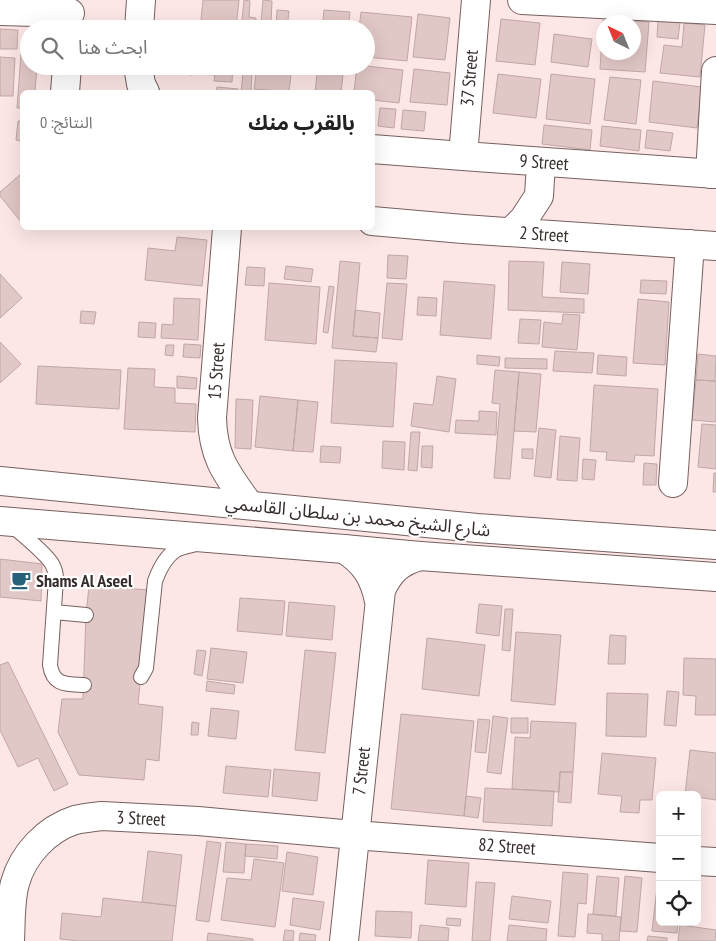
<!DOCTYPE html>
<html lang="ar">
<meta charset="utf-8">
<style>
:root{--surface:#fff;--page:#f6f6f6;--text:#222;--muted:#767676;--line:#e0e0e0}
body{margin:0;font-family:"PT Sans Narrow","Noto Sans Arabic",sans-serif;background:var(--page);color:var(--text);direction:rtl}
.controls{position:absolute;right:15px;bottom:15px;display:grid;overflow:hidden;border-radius:8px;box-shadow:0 5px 20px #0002}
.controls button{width:45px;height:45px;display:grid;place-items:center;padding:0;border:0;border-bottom:1px solid var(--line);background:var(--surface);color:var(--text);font:25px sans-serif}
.compass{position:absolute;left:596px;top:15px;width:45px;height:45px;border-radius:50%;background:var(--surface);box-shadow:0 5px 20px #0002;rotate:317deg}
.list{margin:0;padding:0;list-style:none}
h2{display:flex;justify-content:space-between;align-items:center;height:65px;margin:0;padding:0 20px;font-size:21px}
h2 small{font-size:16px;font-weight:400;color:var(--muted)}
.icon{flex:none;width:28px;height:28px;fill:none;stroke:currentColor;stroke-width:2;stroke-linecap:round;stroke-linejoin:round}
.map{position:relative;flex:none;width:716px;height:941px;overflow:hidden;direction:ltr}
.search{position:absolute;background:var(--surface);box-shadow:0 5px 20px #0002;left:20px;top:20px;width:355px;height:55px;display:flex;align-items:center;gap:12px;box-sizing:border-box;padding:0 18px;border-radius:28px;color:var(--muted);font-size:19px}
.panel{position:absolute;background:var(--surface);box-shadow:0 5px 20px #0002;left:20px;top:90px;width:355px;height:140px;border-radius:8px;direction:rtl}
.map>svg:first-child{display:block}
.building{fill:#e1c7c6;stroke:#c0a7a6;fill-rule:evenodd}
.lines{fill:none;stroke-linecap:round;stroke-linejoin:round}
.lane-casing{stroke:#77605f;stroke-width:16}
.street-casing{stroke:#77605f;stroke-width:30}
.secondary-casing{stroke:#77605f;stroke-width:30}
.lane{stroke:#fff;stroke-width:14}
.street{stroke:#fff;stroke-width:28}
.secondary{stroke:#fff;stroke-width:28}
.labels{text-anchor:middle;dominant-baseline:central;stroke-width:4.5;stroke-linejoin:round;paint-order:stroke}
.street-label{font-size:18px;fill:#362c2b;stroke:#fff}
.poi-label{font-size:18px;font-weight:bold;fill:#362c2b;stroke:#fff;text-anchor:start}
</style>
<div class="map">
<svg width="716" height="941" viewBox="0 0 716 941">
<rect width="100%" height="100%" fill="#fce7e6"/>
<!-- building -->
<path class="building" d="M203,0H239L236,29H200Z
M244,0L250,1L249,17L256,18V29H241Z
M263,0L272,1L271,23L261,22Z
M277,10L289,11L287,29H276Z
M324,10L350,12L348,29H322Z
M361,12L412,17L407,61L366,57V29H359Z
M418,14L450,18L445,60L413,57Z
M501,19L540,23L535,65L496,61Z
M603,20L649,22L645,72L600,69ZM604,22H634V52H604Z
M658,20L680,22L678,39L657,37Z
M684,23L705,25L700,77L660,73L664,45L682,47Z
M0,29L18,30L17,49H0Z
M554,34L592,39L588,67L551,62Z
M21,54L29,55V66H37L35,92H22V108H17Z
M0,57L15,58L13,96H0Z
M184,66H192V75L184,74Z
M197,66H233L232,82L214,81L215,75L196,74Z
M257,66H292L289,92L254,89Z
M318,66H344L341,92H315Z
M357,66H366L403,70L399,103L372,100V92H354Z
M414,69L450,73L447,105L410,102Z
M243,73L252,74L251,92H241Z
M498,74L541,79L536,118L493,113Z
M551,74L595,79L590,124L546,119Z
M610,77L641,80L636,124L604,120Z
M653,81L702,87L697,128L649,122Z
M217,87L238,89V92H216Z
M380,108L396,109L394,128L378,126Z
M403,110L426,112L424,131L401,129Z
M18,121H22V141L16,140Z
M544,125L592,130L590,150L542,144Z
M602,126L641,130L639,151L600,146Z
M647,130L673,133L670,151L645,148Z
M22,173V223L0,196V192Z
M177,237L207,240L202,286L145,280L148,248L175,251Z
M388,255L408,256L406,279L387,278Z
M340,261L360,263L353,336L378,338L376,352L332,348Z
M509,261L544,262L542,297L584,299V313L508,310Z
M562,262L590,264L588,294L560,292Z
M286,266L313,269L311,282L284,279Z
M247,267L265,268L264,286L245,285Z
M0,274L22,298L0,318Z
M641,280L667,281L666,294L640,293Z
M444,281L495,285L491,339L440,335Z
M269,283L320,287L316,344L265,340Z
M387,283L407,284L402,340L382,338Z
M329,286L334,287L328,333L323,332Z
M418,297L437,298L436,316L417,315Z
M174,298L200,299L198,340L161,338L162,324L173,325Z
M638,299L669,302L665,365L633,363Z
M355,310L380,313L378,338L353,336Z
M81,311L96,312L94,324L80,323Z
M563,314L580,315L577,350L542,347L544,322L562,324Z
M520,319L541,320L539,344L518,343Z
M139,322L156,323L155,338L138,337Z
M0,342L21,364L0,383Z
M184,344L201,345L200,358L183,357Z
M166,345H174L173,356L165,355Z
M555,351L594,353L592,373L553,371Z
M698,354L716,356L715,381L696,380Z
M477,355L500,357L499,366L477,364Z
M598,355L627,357L626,376L597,374Z
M505,358L547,359V369L505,368Z
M335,360L397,363L393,427L331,423Z
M38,366L121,370L119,409L36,404Z
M128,368L155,369L154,387L175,388V403L196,404L195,432L124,429Z
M495,370L519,372L510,479L494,478L500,404L492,403Z
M519,372L541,374L536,432L514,431Z
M177,376L197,378L196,389L177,388Z
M437,376L456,379L449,432L411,426L414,403L433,405Z
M696,380L716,381V422L692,420Z
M594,385L658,389L654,456L635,455L634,462L606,460L607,452L590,451Z
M260,396L298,400L293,451L255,447Z
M236,399L253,400L251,449L235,448Z
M298,400L318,402L313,452L293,451Z
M479,411L497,412L496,435L455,433L456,420L479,421Z
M702,424L716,425V469L698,467Z
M539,428L556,430L551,478L534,476Z
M411,432H420L417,471L408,470Z
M560,436L580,438L577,481L557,480Z
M383,441L405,442L404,470L382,468Z
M321,446L341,447L340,463L320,462Z
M422,446H433L432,468L421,467Z
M522,449H533V459L522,458Z
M583,459L596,460L594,480L582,479Z
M644,463L657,464L656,485H643Z
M714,473H716V492H713Z
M0,559L42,564L41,601L0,597Z
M89,586L150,590L146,620L138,704L163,707L159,761L146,759L144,780L79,775L58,732L62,699H83L86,615Z
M240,598L285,601L282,635L237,631Z
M289,602L335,606L332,640L286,636Z
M479,604L502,606L499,636L476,633Z
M505,609H513L510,651L502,650Z
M516,632L561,635L555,705L511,701Z
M610,635L626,636L625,664H608Z
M427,638L485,645L479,696L422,689Z
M211,648L247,652L243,683L207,679Z
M197,650L206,651L202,676L194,674Z
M305,650L336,653L325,753L295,750Z
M684,658L716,659V715H695L696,696L683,695Z
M8,662L68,784L54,791L38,758L18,767L0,730V665Z
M207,681L235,685L234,694L206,691Z
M667,691L679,692L676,726L664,725Z
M607,693L648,694L646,737L606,736Z
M211,708L239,711L236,739L208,736Z
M401,714L474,721L464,816L391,809Z
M493,716L508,718L501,774L487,772Z
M511,718H528V733H511Z
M478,719L490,720L486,753L475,752Z
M531,721L576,723L573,772H560L559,792L512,789L515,737L530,738Z
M192,722L199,723L198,735H191Z
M690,750L716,753V800L697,797V795H685Z
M602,753L656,758L652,800H640L639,813L620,812L622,796L598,794Z
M226,766L271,770L268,797L223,793Z
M274,769L320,773L317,801L272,796Z
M560,772H573L571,803L558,802Z
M485,788L554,791L552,826L483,822Z
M466,796L481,798L478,818L464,816Z
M207,841L221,843L209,922L196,920Z
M226,842L246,844L244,873L223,872Z
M246,844L278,846L277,859L245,856Z
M148,851L182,855L176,906L142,902Z
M287,852L318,857L313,895L282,891Z
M254,859L284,863L275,927L221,920L227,878L251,880Z
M428,860L469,863L466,907L425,904Z
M563,872L588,874L586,904L578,903L575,937L558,936Z
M597,876L619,878L616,916L593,914Z
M625,876L642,878L637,932L620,931Z
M476,882L495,883L490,941H472Z
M657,888H660V922H678L677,933L652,931Z
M512,896L551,901L548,923L509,919Z
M103,898L176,906L172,941H78L60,939L62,913L101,917Z
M293,898L324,902L320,930L290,925Z
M376,911L412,912L411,938L375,936Z
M588,914L621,917L619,941H602V934L587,933Z
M447,918L461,919L460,926L446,925Z
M420,925L449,928L448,941H418Z
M509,925L547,929L546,941H507Z
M680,925L716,930L715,941H678Z
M285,930L294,931L293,941H283Z
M208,933L253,939V941H207Z
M300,933L316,935L315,941H299Z
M648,936L667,938V941H647Z"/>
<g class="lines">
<defs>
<path id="lane" d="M12,525C22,535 45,552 52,564C55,569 56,574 56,579L50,665C53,686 67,684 84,685
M54,612L86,615
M141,677L146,668L155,581C159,570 165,557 176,550C181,547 189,546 196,544"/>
<path id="street" d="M522,0L716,10
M0,11L70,13
M139,29L141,0
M138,66L141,84L145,92
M65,92L67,66
M372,149L463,156L716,174
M463,156L476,0
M710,174L716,71
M372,221L463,229L716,246
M227,228L212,418C213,458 227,474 249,505
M511,232L524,219L539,196L541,162
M673,483L690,244
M344,549C365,562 374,577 379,601
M697,861L716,862
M10,941C11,922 10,901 15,883C23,854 47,829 75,820C84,818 93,817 102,816L198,821L354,835L660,858
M344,941L381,590C390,571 399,562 420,556"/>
<path id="secondary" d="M0,481L477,528L716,545
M0,521L344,549L420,556L716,577"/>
</defs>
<!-- lane casing -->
<use href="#lane" class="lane-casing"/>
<!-- street casing -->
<use href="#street" class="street-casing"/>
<!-- secondary casing -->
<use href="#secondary" class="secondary-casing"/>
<!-- lane -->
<use href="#lane" class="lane"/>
<!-- street -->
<use href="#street" class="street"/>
<!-- secondary -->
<use href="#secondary" class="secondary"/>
</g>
<!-- icons -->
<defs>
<symbol id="cafe-bare" viewBox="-9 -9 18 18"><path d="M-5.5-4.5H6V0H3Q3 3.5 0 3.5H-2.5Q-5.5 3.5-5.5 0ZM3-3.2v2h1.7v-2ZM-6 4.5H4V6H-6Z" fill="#28617a" stroke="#fff" stroke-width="2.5" paint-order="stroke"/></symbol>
</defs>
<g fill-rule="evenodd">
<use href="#cafe-bare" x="7" y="566" width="28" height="28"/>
</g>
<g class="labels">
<!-- street labels -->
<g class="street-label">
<text transform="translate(469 78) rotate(-85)">37 Street</text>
<text transform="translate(544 162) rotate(4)">9 Street</text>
<text transform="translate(544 234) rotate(4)">2 Street</text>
<text transform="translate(216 371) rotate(-86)">15 Street</text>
<text transform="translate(358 516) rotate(6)">شارع الشيخ محمد بن سلطان القاسمي</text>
<text transform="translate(361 771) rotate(-84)">7 Street</text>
<text transform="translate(141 818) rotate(3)">3 Street</text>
<text transform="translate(507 846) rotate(4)">82 Street</text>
</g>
<!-- poi labels -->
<g class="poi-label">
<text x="36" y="580">Shams Al Aseel</text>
</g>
</g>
</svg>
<div class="controls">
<button>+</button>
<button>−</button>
<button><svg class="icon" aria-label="locate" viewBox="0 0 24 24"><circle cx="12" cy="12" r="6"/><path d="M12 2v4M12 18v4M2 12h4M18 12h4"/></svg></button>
</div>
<svg class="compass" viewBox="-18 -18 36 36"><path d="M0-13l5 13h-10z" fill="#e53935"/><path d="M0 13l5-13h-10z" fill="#767676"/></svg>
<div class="search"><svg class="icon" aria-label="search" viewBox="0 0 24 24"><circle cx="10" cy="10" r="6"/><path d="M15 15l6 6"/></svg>ابحث هنا</div>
<section class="panel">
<h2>بالقرب منك<small>النتائج: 0</small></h2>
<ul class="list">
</ul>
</section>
</div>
